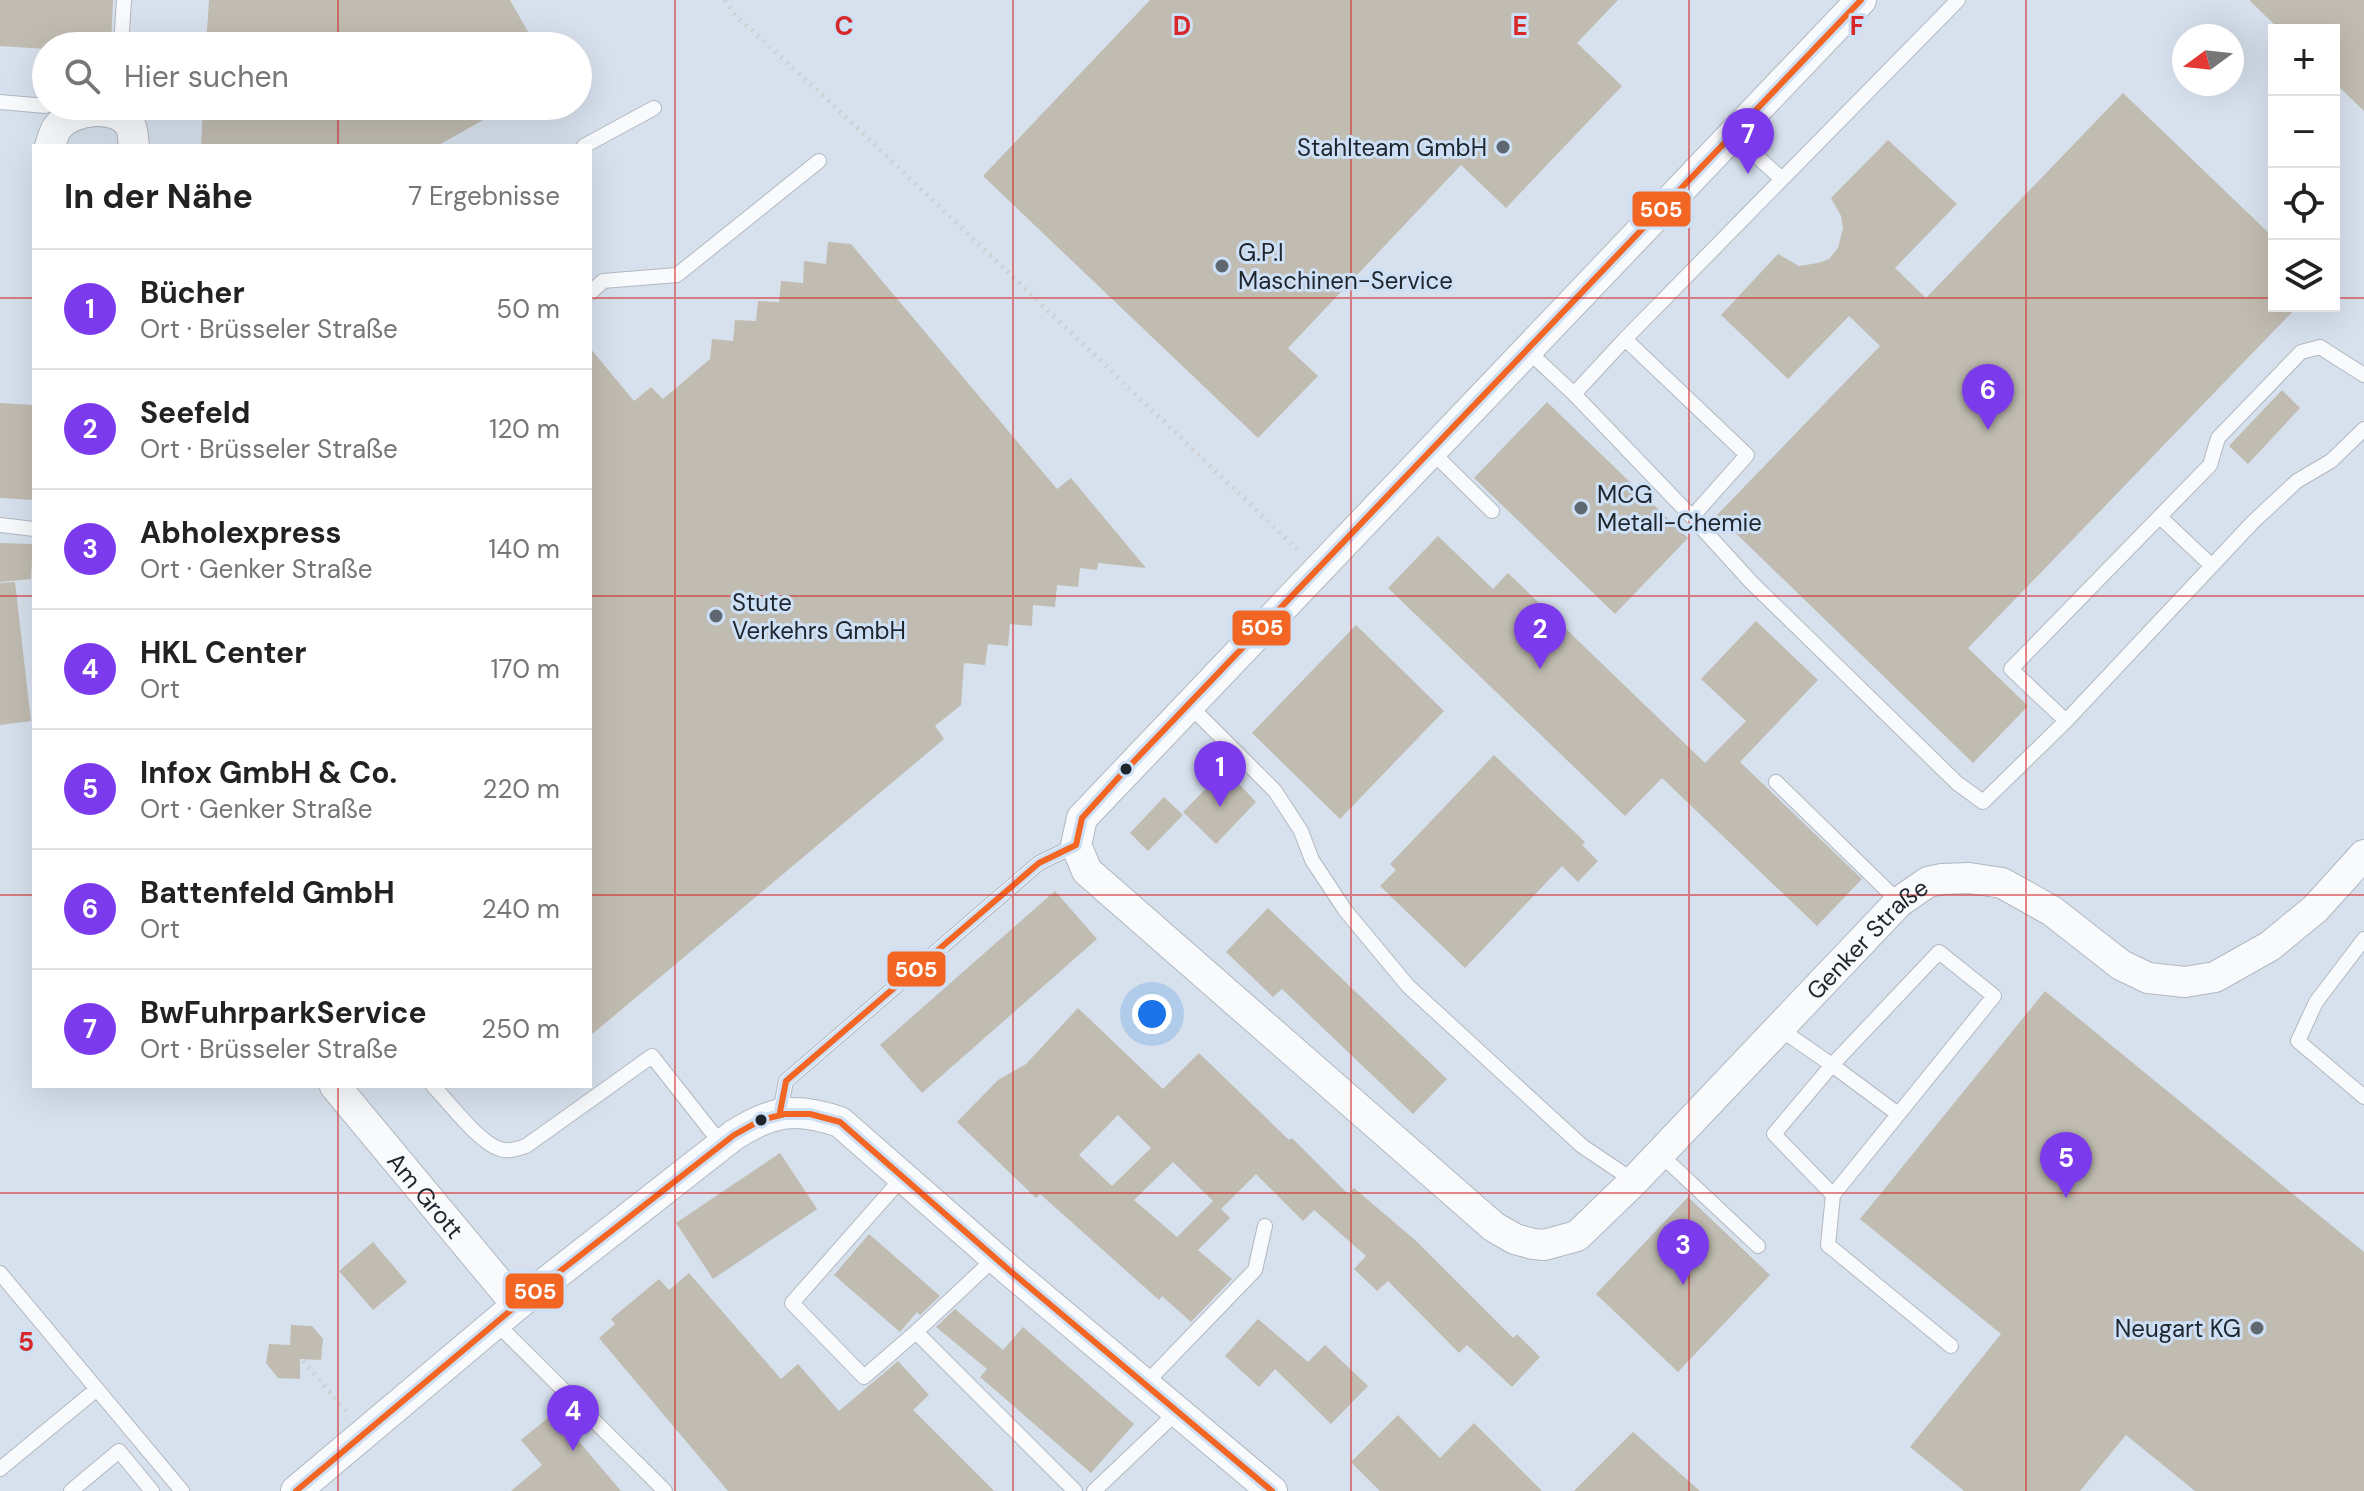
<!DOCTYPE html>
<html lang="de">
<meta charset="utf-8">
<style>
:root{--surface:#fff;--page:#f6f6f6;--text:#222;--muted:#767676;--line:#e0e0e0;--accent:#7c3aed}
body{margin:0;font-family:"DM Sans",sans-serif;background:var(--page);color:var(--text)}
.controls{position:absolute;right:24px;top:24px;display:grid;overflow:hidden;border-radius:0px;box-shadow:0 8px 32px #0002}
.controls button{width:72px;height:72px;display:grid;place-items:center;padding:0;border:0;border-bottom:2px solid var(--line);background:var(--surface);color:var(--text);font:40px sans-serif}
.compass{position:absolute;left:2172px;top:24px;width:72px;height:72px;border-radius:50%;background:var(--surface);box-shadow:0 8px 32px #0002;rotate:255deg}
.you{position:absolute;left:1152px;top:1014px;width:28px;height:28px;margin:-20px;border:6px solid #fff;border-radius:50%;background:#1a73e8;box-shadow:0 0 0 12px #1a73e833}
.badge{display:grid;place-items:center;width:52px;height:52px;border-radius:50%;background:var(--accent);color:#fff;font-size:26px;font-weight:700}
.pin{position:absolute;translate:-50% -66px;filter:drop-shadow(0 2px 4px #0008)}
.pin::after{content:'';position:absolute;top:42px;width:28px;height:24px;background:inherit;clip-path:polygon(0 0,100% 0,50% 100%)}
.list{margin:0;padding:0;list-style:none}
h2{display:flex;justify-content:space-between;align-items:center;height:104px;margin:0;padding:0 32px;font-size:34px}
h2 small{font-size:26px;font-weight:400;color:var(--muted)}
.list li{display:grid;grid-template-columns:52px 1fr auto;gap:24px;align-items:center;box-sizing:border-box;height:120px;padding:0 32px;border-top:2px solid var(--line)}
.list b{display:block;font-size:30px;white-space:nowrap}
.list p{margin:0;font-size:26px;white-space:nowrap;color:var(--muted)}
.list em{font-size:26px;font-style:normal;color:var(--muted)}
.icon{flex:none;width:44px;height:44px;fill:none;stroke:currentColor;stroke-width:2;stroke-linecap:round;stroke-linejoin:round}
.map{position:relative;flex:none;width:2364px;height:1491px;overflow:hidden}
.search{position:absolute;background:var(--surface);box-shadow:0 8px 32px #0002;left:32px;top:32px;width:560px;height:88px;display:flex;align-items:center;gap:20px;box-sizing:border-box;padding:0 28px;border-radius:44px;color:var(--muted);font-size:30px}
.panel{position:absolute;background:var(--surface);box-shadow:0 8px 32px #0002;left:32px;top:144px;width:560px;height:944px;border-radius:0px}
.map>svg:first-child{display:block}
.building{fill:#c0bcb1;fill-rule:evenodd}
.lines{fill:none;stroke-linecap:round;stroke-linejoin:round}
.lane-casing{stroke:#b0b8c2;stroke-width:16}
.street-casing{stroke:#b0b8c2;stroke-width:32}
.path{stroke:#cdcfd3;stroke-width:5;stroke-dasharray:2 6;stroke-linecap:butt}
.lane{stroke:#f9fafc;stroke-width:14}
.street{stroke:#f9fafc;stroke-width:30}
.bus-1-casing{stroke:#cee0f6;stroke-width:12}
.bus-1{stroke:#f26522;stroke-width:6}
.grid{fill:none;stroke:#d62828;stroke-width:2;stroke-opacity:0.55}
.poi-dot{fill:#5f6770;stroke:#cee0f6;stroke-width:3}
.bus-dot{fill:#1e252d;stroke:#cee0f6;stroke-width:3}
.labels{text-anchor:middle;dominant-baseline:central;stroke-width:6;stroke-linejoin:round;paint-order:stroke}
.poi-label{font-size:24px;fill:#1e252d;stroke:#cee0f6;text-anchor:start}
.street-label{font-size:24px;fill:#1e252d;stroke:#cee0f6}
.grid-label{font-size:26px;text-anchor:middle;font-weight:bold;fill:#d62828;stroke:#cee0f6;stroke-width:6;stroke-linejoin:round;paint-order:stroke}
.line-badge{stroke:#cee0f6;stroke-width:3}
.badge-label{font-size:22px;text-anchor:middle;font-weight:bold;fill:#fff}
</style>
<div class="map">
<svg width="2364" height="1491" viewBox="0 0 2364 1491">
<rect width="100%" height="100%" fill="#d7e1ed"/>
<!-- building -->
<path class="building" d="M0,0H113L111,46H46V49L0,46Z
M209,0H510L536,46H206Z
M1150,0H1618L1577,43L1622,86L1506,208L1461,165L1288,348L1318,376L1258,438L983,176Z
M2249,0H2364V111L2334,82V30H2280Z
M2123,93L2274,238V306H2298L1968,648L2028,706L1973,763L1717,515L1880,346L1849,316L1788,379L1721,315L1778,254L1799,266L1818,263L1829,259L1838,248L1843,228L1841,216L1831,198L1888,140L1957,204L1895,268L1926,298Z
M203,106H508L437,146H201Z
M828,242L851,244L1057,489L1071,478L1146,568L1098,563L1097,570L1080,568L1078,587L1057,585L1055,607L1033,605L1032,626L1010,624L1008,646L988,644L985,665L964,663L961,705L935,726L944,739L590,1036V348L634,401L651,387L663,399L710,359L712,339L733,341L735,320L756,321L758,301L779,302L781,281L803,283L804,261L826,264Z
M2282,390L2300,408L2248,464L2229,446Z
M1547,402L1688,538L1615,614L1474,478Z
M0,403L34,405V500L0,498Z
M1438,536L1493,589L1508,573L1705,763L1746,721L1701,679L1756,621L1818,680L1740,762L1862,879L1817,926L1662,778L1625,816L1388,588Z
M0,543L33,544L31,579L0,582Z
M15,582L31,721L0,725V583Z
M1356,625L1444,711L1340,819L1252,733Z
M1494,755L1585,842L1582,845L1598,861L1578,882L1562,866L1465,968L1380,886L1396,870L1390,864Z
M1225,769L1256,802L1216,844L1183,812Z
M1164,797L1183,815L1148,851L1130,833Z
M1055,891L1097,939L922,1093L880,1045Z
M1268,908L1447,1079L1413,1114L1282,989L1273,997L1226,952Z
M2045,991L2364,1252V1491H2195L2126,1435L2080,1491H1964L1910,1447L2001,1334L1860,1219Z
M1078,1008L1163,1089L1199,1053L1289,1140L1292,1138L1348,1194L1354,1188L1415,1240L1513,1338L1517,1334L1540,1357L1512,1387L1467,1345L1459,1353L1388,1281L1377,1291L1354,1269L1366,1256L1314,1210L1303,1221L1256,1174L1221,1209L1214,1202L1230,1218L1198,1250L1232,1279L1191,1322L1162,1296L1159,1300L1040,1194L1036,1198L957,1122L998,1080L1026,1064ZM1118,1115L1151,1148L1112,1186L1079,1155ZM1173,1162L1213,1201L1177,1237L1134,1200Z
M780,1153L817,1209L713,1279L676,1223Z
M1688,1197L1770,1275L1678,1372L1596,1294Z
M869,1234L940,1296L920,1315L917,1312L900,1332L834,1275Z
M373,1242L407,1282L373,1310L339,1271Z
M689,1273L781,1379L798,1364L839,1411L898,1361L929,1395L913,1410L994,1491H728L599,1338L615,1324L611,1319L659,1279L669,1290Z
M955,1309L1003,1350L1023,1327L1134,1424L1091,1473L980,1377L987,1369L936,1327Z
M1258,1319L1308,1362L1325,1345L1368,1386L1331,1424L1275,1369L1259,1387L1225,1356Z
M291,1325L312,1326L323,1339L321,1360L300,1359V1379L278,1378L266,1363L269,1344L290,1345Z
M555,1412L575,1437L621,1491H511L542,1465L521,1440Z
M1398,1415L1440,1458L1474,1423L1542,1491H1380L1351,1462Z
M1633,1432L1700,1491H1574Z"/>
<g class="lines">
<defs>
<path id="lane" d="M121,46L124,0
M0,102L46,106
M1733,135L1782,179
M584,146L654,108
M590,293L603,281L677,275L819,161
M1625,339L1958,0
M1527,350L1574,394L1692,517L1747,455L1625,339L1574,394
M1431,451L1492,511
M1692,517L1751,582L1957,783L1983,802L2066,721L2253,522L2297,481L2331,461L2364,429
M2160,517L2212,566
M0,525L34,529
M1190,706L1275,791L1301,831L1312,860L1345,910L1408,986L1582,1146L1634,1181
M2066,721L2011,669L2210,465L2218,438L2301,352L2320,347L2364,375
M1776,782L1899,902
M2364,939L2316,1002L2298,1041L2364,1097
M1780,1029L1832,1065L1774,1134L1833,1195L1994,996L1939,952L1832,1065L1898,1114
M433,1086C449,1102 479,1143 500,1149C509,1152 517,1149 526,1146L652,1056L722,1145
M780,1112L786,1081L1039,863L1076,845
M1660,1154L1758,1246
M903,1177L792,1303L864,1377L916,1332
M1833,1195L1828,1245L1951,1346
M995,1258L916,1332L1075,1491
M0,1273L182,1491
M496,1323L665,1491
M1145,1384L1255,1270L1265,1226
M0,1469L97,1389
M71,1491L119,1451L152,1491
M1094,1491L1177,1412"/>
<g id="street">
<path id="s1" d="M1861,0L1082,818L1076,845L1087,871L1494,1227L1515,1239L1533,1244L1544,1245L1577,1236L1634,1181L1899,902L1928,882L1942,879L1969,878L2002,883L2052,911L2121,965L2148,978L2185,982L2215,977L2270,946L2315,909L2364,855"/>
<path d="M50,146C52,141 54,132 57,128C72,108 118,103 131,127C133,132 133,141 134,146"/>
<path id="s2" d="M335,1086L517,1305"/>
<path d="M296,1491L517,1305L734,1135C773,1110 796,1107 840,1122L1009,1270L1272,1491"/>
</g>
</defs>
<!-- lane casing -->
<use href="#lane" class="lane-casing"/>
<!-- street casing -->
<use href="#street" class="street-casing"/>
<!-- path -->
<path class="path" d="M725,0L736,16L827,99L1300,552
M303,1361L347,1412"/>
<!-- lane -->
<use href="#lane" class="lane"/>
<!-- street -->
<use href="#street" class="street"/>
<defs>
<path id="bus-1" d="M1076,845L1082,818L1119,777L1861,0
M780,1112L786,1081L1039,863L1076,845
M296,1491L517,1305L734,1135L761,1120L785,1114H810L840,1122L1009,1270L1272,1491"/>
</defs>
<!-- bus-1 casing -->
<use href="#bus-1" class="bus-1-casing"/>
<!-- bus-1 -->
<use href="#bus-1" class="bus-1"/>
</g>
<!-- grid -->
<path class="grid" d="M338,0V46M675,0V1491M1013,0V1491M1351,0V1491M1689,0V1491M2026,0V1491M338,106V146M0,298H34M590,298H2274M2334,298H2364M0,596H34M590,596H2364M0,895H34M590,895H2364M338,1086V1491M0,1193H2364"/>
<!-- markers -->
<g class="poi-dot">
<circle cx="1503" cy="147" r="8"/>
<circle cx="1222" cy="266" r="8"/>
<circle cx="1581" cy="508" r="8"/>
<circle cx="716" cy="616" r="8"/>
<circle cx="2257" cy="1328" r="8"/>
</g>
<g class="bus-dot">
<circle cx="1126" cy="769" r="7"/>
<circle cx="761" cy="1120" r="7"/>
</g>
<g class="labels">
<!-- poi labels -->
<g class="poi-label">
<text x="1487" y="147" text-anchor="end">Stahlteam GmbH</text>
<text x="1238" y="252">G.P.I<tspan x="1238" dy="28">Maschinen-Service</tspan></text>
<text x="1597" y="494">MCG<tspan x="1597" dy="28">Metall-Chemie</tspan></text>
<text x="732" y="602">Stute<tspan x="732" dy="28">Verkehrs GmbH</tspan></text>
<text x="2241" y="1328" text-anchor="end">Neugart KG</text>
</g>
<!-- street labels -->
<g class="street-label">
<text stroke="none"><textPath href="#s1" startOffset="2230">Genker Straße</textPath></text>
<text stroke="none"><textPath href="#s2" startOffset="142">Am Grott</textPath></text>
</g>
</g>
<g class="grid-label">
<text x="844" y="35">C</text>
<text x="1182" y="35">D</text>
<text x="1520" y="35">E</text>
<text x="1857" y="35">F</text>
<text x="26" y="1351">5</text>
</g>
<g class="line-badge">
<rect x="1631" y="190" width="61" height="38" rx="8" fill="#f26522"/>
<rect x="1231" y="609" width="61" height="38" rx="8" fill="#f26522"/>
<rect x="886" y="950" width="61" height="38" rx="8" fill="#f26522"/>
<rect x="504" y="1272" width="61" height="38" rx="8" fill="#f26522"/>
</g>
<g class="badge-label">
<text x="1661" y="217">505</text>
<text x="1262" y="635">505</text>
<text x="916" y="977">505</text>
<text x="535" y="1299">505</text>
</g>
</svg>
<div class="controls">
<button>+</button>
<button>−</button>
<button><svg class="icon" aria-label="locate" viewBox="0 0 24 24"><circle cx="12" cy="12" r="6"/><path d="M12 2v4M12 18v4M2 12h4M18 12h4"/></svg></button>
<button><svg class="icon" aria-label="layers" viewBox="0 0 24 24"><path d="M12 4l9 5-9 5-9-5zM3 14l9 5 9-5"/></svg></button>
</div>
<svg class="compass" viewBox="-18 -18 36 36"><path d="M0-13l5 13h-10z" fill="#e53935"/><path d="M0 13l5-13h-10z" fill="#767676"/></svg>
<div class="you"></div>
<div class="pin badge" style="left:1220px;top:807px">1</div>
<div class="pin badge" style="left:1540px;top:669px">2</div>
<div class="pin badge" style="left:1683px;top:1285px">3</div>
<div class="pin badge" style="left:573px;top:1451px">4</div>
<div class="pin badge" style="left:2066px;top:1198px">5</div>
<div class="pin badge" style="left:1988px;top:430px">6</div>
<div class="pin badge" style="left:1748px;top:174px">7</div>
<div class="search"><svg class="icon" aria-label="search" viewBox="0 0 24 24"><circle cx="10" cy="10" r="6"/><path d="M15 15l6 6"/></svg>Hier suchen</div>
<section class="panel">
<h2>In der Nähe<small>7 Ergebnisse</small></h2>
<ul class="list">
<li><span class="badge">1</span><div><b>Bücher</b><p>Ort · Brüsseler Straße</p></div><em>50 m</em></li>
<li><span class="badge">2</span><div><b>Seefeld</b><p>Ort · Brüsseler Straße</p></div><em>120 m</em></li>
<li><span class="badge">3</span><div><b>Abholexpress</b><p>Ort · Genker Straße</p></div><em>140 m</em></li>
<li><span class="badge">4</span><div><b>HKL Center</b><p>Ort</p></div><em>170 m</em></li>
<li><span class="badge">5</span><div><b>Infox GmbH &amp; Co.</b><p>Ort · Genker Straße</p></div><em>220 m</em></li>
<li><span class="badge">6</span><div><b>Battenfeld GmbH</b><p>Ort</p></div><em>240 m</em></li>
<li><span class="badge">7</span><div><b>BwFuhrparkService</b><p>Ort · Brüsseler Straße</p></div><em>250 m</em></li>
</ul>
</section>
</div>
